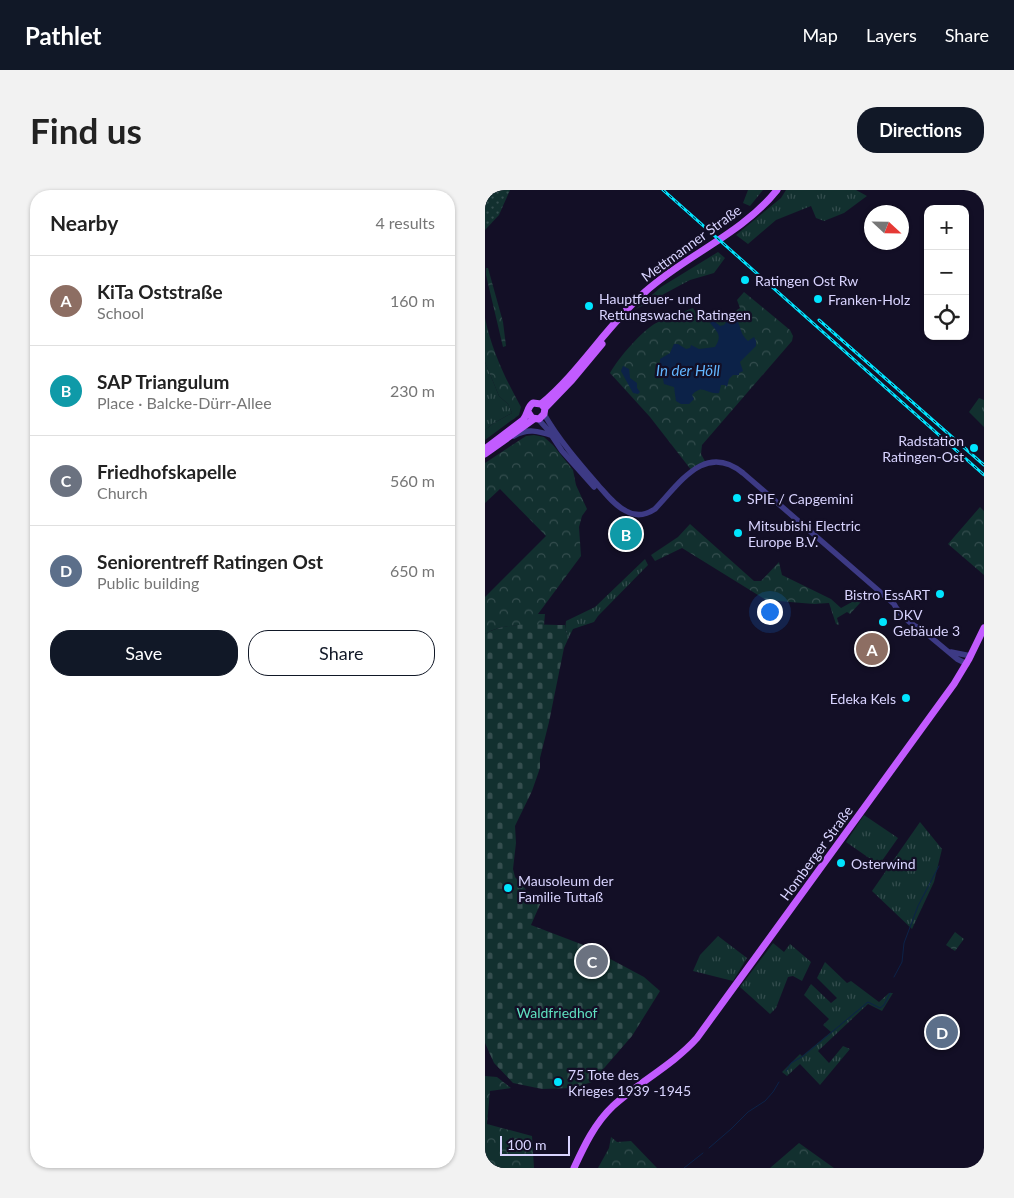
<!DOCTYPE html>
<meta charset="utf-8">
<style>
:root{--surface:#fff;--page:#f2f2f2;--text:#222;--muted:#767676;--line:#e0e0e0;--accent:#111827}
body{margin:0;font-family:Lato,sans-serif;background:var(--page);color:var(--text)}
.controls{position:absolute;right:15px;top:15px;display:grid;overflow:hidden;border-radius:10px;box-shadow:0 1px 4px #0004}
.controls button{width:45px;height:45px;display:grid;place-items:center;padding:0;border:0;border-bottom:1px solid var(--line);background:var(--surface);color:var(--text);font:25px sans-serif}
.compass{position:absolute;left:379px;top:15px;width:45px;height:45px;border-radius:50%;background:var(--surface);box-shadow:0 1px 4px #0004;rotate:112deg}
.scale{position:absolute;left:15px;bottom:12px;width:70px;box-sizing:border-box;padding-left:5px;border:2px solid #d9d4ff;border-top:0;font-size:14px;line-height:18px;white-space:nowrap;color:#d9d4ff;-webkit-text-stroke:4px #130f26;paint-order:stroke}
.you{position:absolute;left:284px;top:421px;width:18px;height:18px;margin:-12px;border:4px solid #fff;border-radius:50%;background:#1a73e8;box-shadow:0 0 0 8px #1a73e833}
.badge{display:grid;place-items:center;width:32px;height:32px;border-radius:50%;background:var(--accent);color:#fff;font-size:16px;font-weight:700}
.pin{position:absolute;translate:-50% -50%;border:2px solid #fff;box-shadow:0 1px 5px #0006}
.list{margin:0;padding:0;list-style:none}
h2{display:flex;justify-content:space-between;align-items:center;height:65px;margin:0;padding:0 20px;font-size:21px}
h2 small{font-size:16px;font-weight:400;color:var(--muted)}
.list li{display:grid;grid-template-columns:32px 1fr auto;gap:15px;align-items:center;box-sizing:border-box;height:90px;padding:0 20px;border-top:1px solid var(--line)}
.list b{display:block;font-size:19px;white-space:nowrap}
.list p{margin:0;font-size:16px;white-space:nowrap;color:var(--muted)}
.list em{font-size:16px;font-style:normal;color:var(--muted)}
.actions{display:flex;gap:10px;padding:15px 20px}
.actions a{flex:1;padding:11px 0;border:1px solid var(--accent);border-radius:20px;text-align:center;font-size:18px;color:var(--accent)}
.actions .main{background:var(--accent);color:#fff}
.icon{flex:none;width:28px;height:28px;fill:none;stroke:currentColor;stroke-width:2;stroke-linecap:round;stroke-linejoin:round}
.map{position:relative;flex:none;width:499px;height:978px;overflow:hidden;border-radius:20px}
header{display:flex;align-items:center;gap:30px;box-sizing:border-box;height:70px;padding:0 25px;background:var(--accent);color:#fff}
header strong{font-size:24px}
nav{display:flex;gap:28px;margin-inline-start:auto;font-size:18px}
.intro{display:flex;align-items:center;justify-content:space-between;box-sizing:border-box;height:120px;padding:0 30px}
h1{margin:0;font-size:35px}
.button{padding:12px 22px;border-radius:20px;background:var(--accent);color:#fff;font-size:18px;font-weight:700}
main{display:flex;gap:30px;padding:0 30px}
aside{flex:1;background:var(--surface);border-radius:20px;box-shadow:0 1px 4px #0004}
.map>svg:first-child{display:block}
.grass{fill:url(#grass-tufts)}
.forest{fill:url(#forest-crowns)}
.cemetery{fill:url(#cemetery-stones)}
.garden{fill:url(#garden-dots)}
.water{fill:#0c2248}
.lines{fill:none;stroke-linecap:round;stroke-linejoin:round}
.stream{stroke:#0c2248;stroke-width:1}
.minor{stroke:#3d3a85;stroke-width:5.5}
.major{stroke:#c25bff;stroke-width:7}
.rail-casing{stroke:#00e5ff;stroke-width:3}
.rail{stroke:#130f26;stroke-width:1;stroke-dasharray:4;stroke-linecap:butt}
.poi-dot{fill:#00e5ff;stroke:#130f26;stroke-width:2}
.labels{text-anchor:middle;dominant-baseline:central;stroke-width:4.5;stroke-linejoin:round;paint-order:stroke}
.street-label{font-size:14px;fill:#d9d4ff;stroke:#130f26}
.poi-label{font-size:14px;fill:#d9d4ff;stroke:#130f26;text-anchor:start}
.park-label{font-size:14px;fill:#5fe0c0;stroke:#130f26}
.water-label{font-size:15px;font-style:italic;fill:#62b6ff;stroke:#130f26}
</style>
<header>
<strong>Pathlet</strong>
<nav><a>Map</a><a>Layers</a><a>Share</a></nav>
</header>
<div class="intro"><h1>Find us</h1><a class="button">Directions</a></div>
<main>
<aside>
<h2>Nearby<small>4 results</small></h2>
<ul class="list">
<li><span class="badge" style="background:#8d6e63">A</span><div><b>KiTa Oststraße</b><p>School</p></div><em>160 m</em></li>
<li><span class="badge" style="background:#0f9aa8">B</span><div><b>SAP Triangulum</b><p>Place · Balcke-Dürr-Allee</p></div><em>230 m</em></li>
<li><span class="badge" style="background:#6b7280">C</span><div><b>Friedhofskapelle</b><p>Church</p></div><em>560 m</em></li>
<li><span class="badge" style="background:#5c6f8a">D</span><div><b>Seniorentreff Ratingen Ost</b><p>Public building</p></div><em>650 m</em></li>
</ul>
<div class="actions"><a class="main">Save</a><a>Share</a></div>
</aside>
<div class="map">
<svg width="499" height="978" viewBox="0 0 499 978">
<defs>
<pattern id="grass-tufts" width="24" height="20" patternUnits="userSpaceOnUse" patternTransform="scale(1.25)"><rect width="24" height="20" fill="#12302f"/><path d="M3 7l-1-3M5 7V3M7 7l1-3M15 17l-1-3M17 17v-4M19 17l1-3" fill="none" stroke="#344d4e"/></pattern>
<pattern id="forest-crowns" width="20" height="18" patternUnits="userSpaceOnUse" patternTransform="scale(1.25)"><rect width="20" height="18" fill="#12302f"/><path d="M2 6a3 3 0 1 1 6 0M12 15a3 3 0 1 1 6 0" fill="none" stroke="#344d4e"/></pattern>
<pattern id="cemetery-stones" width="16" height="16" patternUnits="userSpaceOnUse" patternTransform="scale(1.25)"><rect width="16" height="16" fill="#12302f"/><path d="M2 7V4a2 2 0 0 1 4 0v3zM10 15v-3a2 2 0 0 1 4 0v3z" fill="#344d4e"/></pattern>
<pattern id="garden-dots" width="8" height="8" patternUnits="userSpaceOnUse" patternTransform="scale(1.25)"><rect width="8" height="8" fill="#12302f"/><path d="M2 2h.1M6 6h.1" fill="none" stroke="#344d4e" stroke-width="1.8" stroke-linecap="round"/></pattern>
</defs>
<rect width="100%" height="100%" fill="#130f26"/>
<!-- grass -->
<path class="grass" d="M263,0H278L265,16L258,13Z
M301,0H371L382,6L359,23L339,31L331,28L326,16L291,30L263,54L251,45L296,8Z
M233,62L240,68L229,83L205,90L151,119L176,97Z
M0,172L14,206L23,214L27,223L9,233L0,240Z
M494,208L499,210V237L484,222Z
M160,369L163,375L113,426L109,432L88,439L84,447L80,440L81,431L110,417Z
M379,625L413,648L394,675L361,652Z
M435,632L457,659L449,692L427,739L387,701Z
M233,746L262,768L248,791L208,781L215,765Z
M288,753L299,762L305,754L326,772L317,791L308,786L303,787L291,818L285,824L255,797Z
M340,772L362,793L366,791L394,812L404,803H408L397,821L383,814L333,861L344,873L358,856L365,859L335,895L315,874L302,886L297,882L315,864L317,866L346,842L338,835L344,829L319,805L326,794L346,813L352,808L332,788Z"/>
<!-- forest -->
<path class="forest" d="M1,78H3L18,132L21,156L18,157L1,85Z
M259,102L305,140L308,146L307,151L217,255L216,264L221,273L207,281L165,227L125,183C134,167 156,142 171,133C183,127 196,123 208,118L214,129L235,123H248L255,118L252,110Z
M0,128C7,161 20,188 36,217L34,225L0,250V240L9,233L27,223L23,214L14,206L0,172Z
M49,245L59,247L68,255L88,280L91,295L102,319L97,326L94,337L96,366L53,424H60L59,435C39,436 18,433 0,444V407L61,346L15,299L0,313V273L41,246Z
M495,317L499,321V385L463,354Z
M205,334L269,391H276L294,372L297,385L346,409L356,418L367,412L373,405L376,406L381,400L384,403L365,424L362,422L352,428L354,435L351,434L344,413L329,414L281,410L197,358L170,371L166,365L193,347Z
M470,742L479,749L470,761L461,755Z
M0,886L12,887L26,898L5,901L2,934L47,946L49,978H0Z
M126,947L132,952L146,951L172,978H113L124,958Z
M314,953L349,978H285Z"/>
<!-- cemetery -->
<path class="cemetery" d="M80,435V440L84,447L79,458L64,532L55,568V578L47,601L30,636L31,653L28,679L30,687L43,702L57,710L46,735L101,756L159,787L175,801L147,846L107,892L88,898L57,899L28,893L9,873L0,853V444C21,431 56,435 80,435Z"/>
<!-- garden -->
<path class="garden" d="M0,0H25L14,25L0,40Z"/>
<!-- water -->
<path class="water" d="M228,130L235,136L239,135L243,130L253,132C256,139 256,145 263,151L269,147L271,151V156L255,172L258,181L254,183V185H248L244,189L242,197L240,195H236L234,203C221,205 218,193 207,205L209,209L204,214H196L191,211L189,197L179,194L178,189L179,186L175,179V169L185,163L189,154H193L201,159L205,158L206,155L214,159L230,157C238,145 232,142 225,133Z
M138,176L144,179L145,188L152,193V198L155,202L153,204L148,203L136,181Z"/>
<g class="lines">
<!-- stream -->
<path class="stream" d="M409,787L417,772L419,753L433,716L454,676
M301,881L306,873L318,866L383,812L395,818L399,815L405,803
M224,958L246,939L263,922L280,911L288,902L294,892
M199,978L218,963"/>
<!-- minor -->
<path class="minor" d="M59,224C74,250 94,273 113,295C121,304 130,316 141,321C151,327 161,325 170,319C195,293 220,252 258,283L409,414C414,424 426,435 436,439L472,469L482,474
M53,229L63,240L77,261L109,297
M29,246C42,238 54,241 68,246
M466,462L486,466"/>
<!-- major -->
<path class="major" d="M56,214C95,182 121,136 160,102C201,65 257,44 292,0
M60,218L87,190L117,154
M0,259L38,230C43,224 42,217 48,213L56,214L60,218L59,224L54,229L47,228L43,222
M0,264L49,229
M89,978C99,956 110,933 128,916C154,892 188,875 212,848L469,494L484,469L499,438"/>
<defs>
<path id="rail" d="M178,0L499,285
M334,130L499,275"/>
</defs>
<!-- rail casing -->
<use href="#rail" class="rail-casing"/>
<!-- rail -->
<use href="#rail" class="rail"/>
</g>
<!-- markers -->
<g class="poi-dot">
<circle cx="260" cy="90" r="5"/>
<circle cx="333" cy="109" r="5"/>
<circle cx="104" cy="116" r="5"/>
<circle cx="489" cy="258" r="5"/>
<circle cx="252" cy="308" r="5"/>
<circle cx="253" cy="343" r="5"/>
<circle cx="455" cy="404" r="5"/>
<circle cx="398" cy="432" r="5"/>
<circle cx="421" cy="508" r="5"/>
<circle cx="356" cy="673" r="5"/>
<circle cx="23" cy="698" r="5"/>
<circle cx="73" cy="892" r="5"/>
</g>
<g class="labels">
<!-- street labels -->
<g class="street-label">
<text transform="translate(206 53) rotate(-36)">Mettmanner Straße</text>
<text transform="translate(331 663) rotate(-54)">Homberger Straße</text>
</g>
<!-- poi labels -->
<g class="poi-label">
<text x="270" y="90">Ratingen Ost Rw</text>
<text x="114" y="108">Hauptfeuer- und<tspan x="114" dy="16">Rettungswache Ratingen</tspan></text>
<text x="343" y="109">Franken-Holz</text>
<text x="479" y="250" text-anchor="end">Radstation<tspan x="479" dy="16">Ratingen-Ost</tspan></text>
<text x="262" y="308">SPIE / Capgemini</text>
<text x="263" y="335">Mitsubishi Electric<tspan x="263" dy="16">Europe B.V.</tspan></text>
<text x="445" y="404" text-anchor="end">Bistro EssART</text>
<text x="408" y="424">DKV<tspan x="408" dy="16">Gebäude 3</tspan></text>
<text x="411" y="508" text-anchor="end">Edeka Kels</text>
<text x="366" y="673">Osterwind</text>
<text x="33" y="690">Mausoleum der<tspan x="33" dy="16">Familie Tuttaß</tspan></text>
<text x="83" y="884">75 Tote des<tspan x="83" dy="16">Krieges 1939 -1945</tspan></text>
</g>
<!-- park labels -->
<g class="park-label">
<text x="72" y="822">Waldfriedhof</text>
</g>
<!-- water labels -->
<g class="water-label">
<text x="203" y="180">In der Höll</text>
</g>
</g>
</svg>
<div class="controls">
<button>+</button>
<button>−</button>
<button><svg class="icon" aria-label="locate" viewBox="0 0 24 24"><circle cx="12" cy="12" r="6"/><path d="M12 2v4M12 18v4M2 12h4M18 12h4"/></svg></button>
</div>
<svg class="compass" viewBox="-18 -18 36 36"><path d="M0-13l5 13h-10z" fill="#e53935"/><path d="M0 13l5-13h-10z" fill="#767676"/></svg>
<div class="scale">100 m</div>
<div class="you"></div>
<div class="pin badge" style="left:387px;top:459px;background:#8d6e63">A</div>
<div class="pin badge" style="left:141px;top:344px;background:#0f9aa8">B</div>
<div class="pin badge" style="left:107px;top:771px;background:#6b7280">C</div>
<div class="pin badge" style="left:457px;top:842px;background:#5c6f8a">D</div>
</div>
</main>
